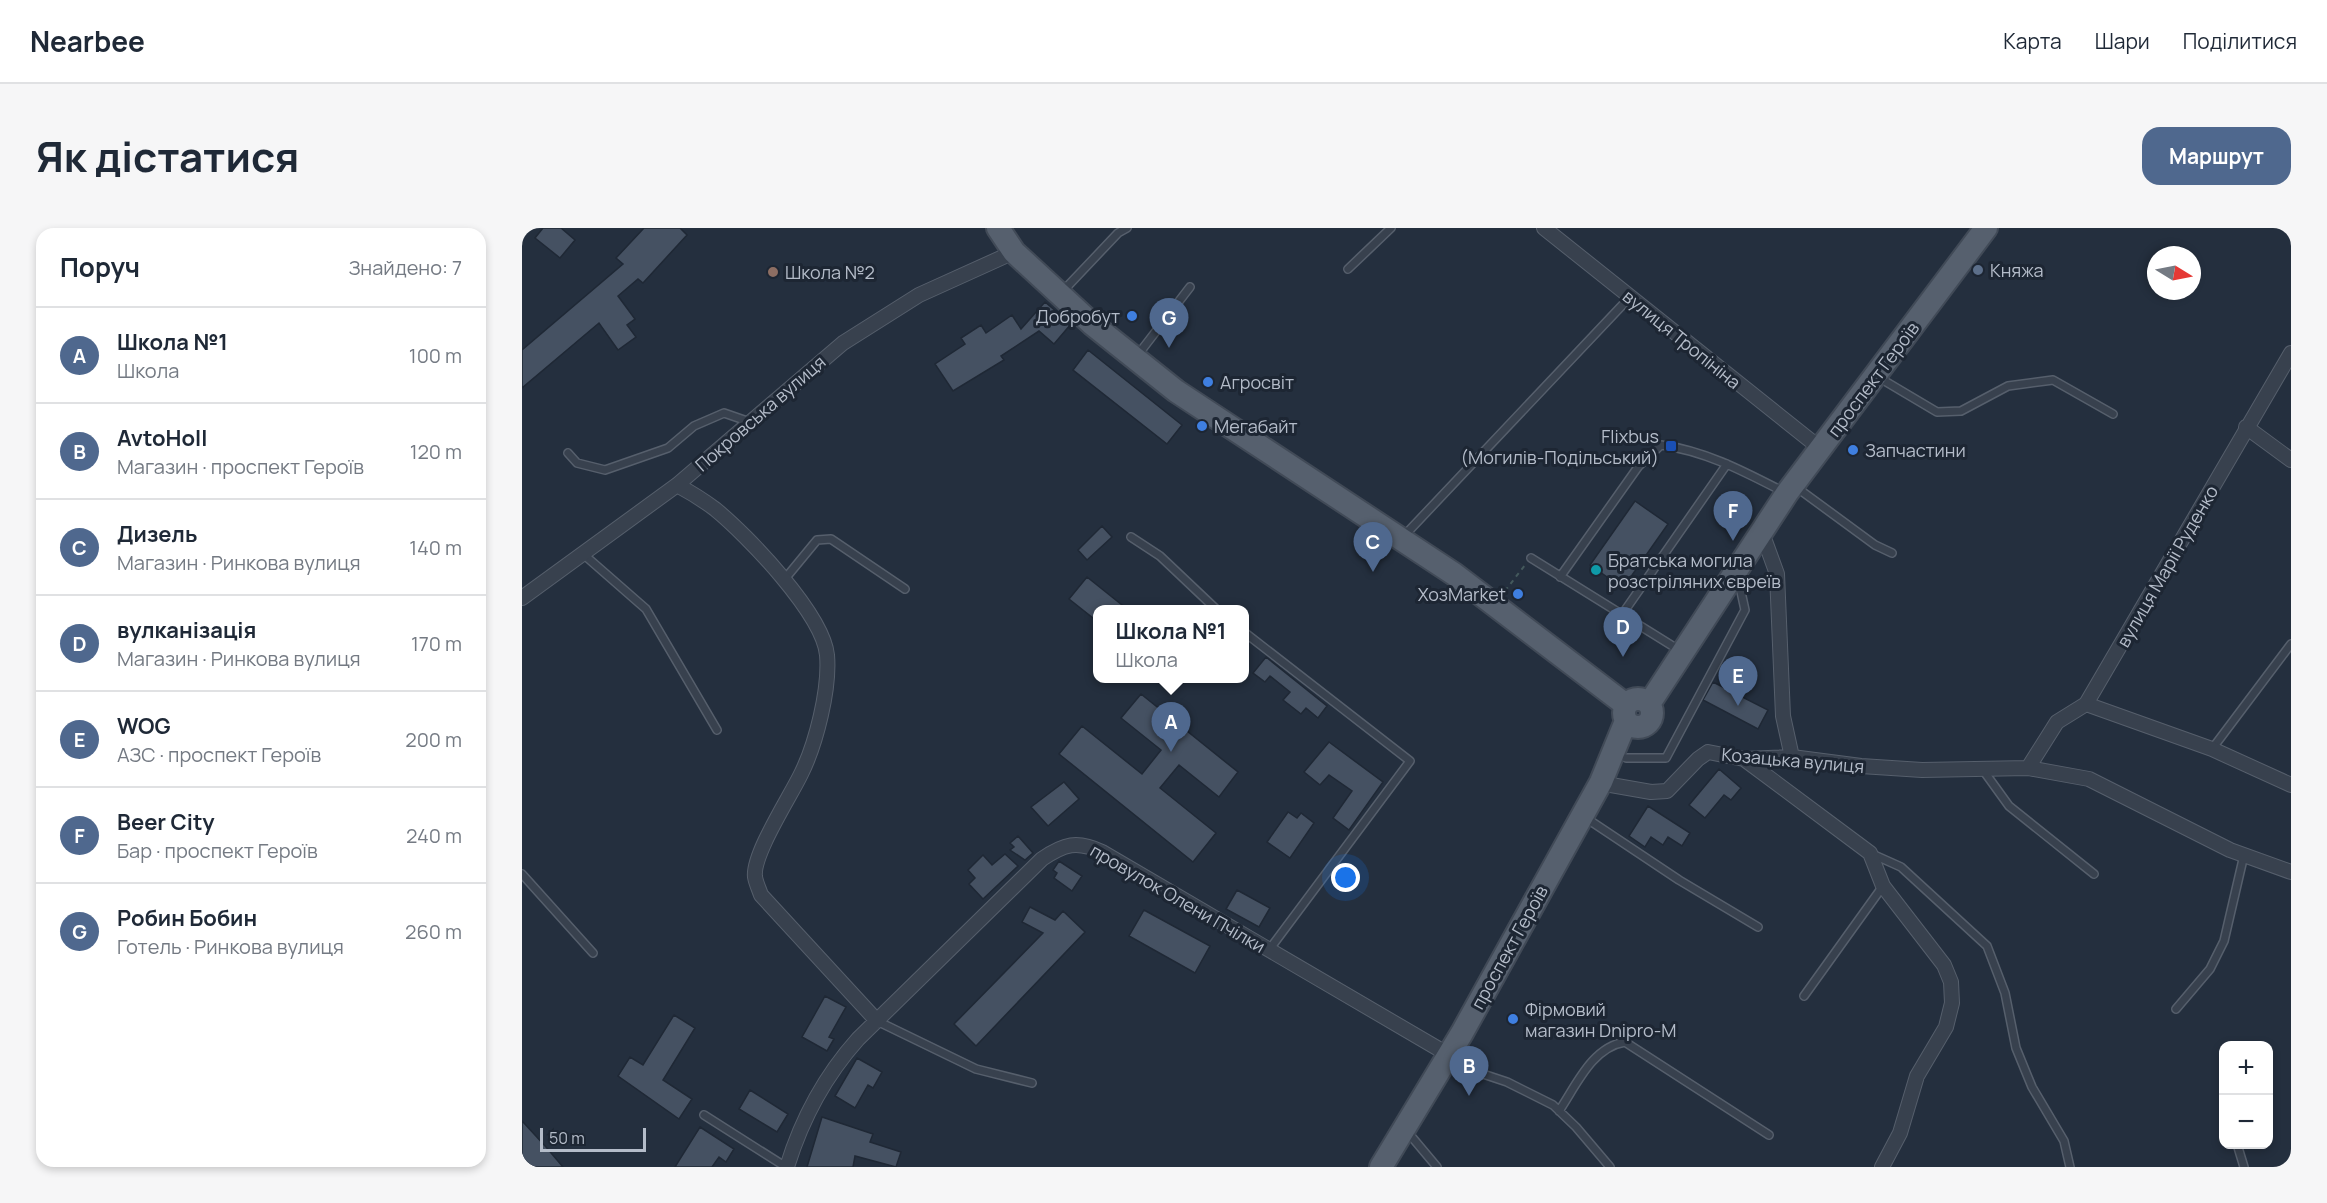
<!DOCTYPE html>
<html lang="uk">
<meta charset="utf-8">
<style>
:root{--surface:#fff;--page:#f6f6f7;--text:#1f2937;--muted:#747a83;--line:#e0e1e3;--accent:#4f688e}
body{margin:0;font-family:Manrope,sans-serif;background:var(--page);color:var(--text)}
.controls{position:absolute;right:18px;bottom:18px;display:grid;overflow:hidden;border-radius:12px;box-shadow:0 3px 9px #0003}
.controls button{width:54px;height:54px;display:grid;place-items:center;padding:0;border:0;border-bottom:2px solid var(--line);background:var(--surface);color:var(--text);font:30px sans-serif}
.compass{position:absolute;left:1625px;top:18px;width:54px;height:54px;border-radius:50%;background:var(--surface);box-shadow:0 3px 9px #0003;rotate:100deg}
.scale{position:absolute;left:18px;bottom:15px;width:106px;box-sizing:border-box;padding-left:6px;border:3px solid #b4bcc9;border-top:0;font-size:16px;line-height:21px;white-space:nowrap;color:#b4bcc9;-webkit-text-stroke:4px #1d2633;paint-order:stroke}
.you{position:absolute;left:824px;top:650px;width:21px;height:21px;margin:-15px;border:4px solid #fff;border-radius:50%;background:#1a73e8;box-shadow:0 0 0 9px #1a73e833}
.badge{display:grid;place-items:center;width:39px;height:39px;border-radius:50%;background:var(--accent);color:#fff;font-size:20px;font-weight:700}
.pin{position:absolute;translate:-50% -50px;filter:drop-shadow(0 2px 3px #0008)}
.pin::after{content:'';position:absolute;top:32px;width:21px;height:18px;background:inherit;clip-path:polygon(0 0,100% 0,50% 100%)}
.popup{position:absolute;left:571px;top:377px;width:156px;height:78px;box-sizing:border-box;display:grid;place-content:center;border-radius:12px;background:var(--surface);filter:drop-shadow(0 2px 4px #0005);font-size:20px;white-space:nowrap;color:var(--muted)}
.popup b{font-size:22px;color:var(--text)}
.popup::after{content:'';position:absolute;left:50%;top:100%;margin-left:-12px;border:12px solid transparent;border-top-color:var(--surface)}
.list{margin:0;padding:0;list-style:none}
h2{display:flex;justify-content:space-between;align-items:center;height:78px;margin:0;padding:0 24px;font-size:26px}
h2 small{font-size:20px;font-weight:400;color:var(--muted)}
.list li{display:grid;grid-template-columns:39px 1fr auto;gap:18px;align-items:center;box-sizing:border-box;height:96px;padding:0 24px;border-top:2px solid var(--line)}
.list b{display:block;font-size:22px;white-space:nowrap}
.list p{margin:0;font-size:20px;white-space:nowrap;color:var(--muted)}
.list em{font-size:20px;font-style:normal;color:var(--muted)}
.map{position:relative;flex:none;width:1769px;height:939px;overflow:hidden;border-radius:18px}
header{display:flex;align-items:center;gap:36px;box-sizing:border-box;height:84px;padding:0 30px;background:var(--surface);border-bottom:2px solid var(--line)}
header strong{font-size:28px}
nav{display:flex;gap:33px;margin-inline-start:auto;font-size:21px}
.intro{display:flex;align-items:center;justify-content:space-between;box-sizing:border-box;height:144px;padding:0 36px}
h1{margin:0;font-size:42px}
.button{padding:15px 27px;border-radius:18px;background:var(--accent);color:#fff;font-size:21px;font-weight:700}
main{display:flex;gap:36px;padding:0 36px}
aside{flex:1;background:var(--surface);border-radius:18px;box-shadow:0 3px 9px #0003}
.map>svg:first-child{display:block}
.building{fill:#455162;stroke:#1f2835;stroke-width:1.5}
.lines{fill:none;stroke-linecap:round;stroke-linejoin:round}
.service-casing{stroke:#565f6c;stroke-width:10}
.minor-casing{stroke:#565f6c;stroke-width:16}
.primary-casing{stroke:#414a57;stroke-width:26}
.path{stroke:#44595c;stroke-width:2;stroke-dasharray:4.5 4.5;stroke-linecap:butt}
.service{stroke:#38414e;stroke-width:7}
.minor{stroke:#38414e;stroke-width:14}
.primary{stroke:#56606e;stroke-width:22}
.service-dot{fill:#5c6f8a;stroke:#1d2633;stroke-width:2}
.education-dot{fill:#8d6e63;stroke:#1d2633;stroke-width:2}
.shop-dot{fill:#3f7fe0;stroke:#1d2633;stroke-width:2}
.transit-dot{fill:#1a4fb4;stroke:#1d2633;stroke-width:2}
.culture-dot{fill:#0f9aa8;stroke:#1d2633;stroke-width:2}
.labels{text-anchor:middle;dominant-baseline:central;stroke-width:6;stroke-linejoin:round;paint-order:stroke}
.poi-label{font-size:18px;fill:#b4bcc9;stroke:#1d2633;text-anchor:start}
.street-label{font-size:18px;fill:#b4bcc9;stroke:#1d2633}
</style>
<header>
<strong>Nearbee</strong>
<nav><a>Карта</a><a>Шари</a><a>Поділитися</a></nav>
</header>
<div class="intro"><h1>Як дістатися</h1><a class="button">Маршрут</a></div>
<main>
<aside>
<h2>Поруч<small>Знайдено: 7</small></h2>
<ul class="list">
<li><span class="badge">A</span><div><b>Школа №1</b><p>Школа</p></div><em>100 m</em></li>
<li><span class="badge">B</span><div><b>AvtoHoll</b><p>Магазин · проспект Героїв</p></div><em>120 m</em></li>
<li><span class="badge">C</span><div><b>Дизель</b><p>Магазин · Ринкова вулиця</p></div><em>140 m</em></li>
<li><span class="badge">D</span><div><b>вулканізація</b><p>Магазин · Ринкова вулиця</p></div><em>170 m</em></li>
<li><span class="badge">E</span><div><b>WOG</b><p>АЗС · проспект Героїв</p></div><em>200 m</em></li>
<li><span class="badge">F</span><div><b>Beer City</b><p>Бар · проспект Героїв</p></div><em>240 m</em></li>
<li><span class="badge">G</span><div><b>Робин Бобин</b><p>Готель · Ринкова вулиця</p></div><em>260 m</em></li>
</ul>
</aside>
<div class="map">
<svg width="1769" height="939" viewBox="0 0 1769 939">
<rect width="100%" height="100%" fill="#242f3e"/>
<!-- building -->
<path class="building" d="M21,0H39L53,12L38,30L13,10Z
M122,0H158L165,7L121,55L116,51L96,68L113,91L105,97L114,109L96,122L77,95L0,160V122L101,36L94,30Z
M523,74L549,96L532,116L517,103L479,128L482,132L431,163L413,136L443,116L439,110L459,97L464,105L490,87L499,101Z
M566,122L660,197L645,216L551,142Z
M1113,273L1146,296L1101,360L1068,337Z
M580,298L590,309L565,332L556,322Z
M565,349L605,381H576L571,390L547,371Z
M744,429L805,478L796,490L784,480L779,486L761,472L768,464L748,448L743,454L731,445Z
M1191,454L1246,482L1236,501L1181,472Z
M619,466L716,544L697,569L657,537L638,560L694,605L671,634L537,526L560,498L620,546L639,522L599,490Z
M807,514L861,554L827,602L811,590L830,563L807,547L798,557L782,544Z
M1197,541L1219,560L1209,572L1202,567L1183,590L1167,577Z
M542,554L557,571L526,598L509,579Z
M1126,578L1168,605L1160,618L1146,609L1141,617L1129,609L1123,619L1107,608Z
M766,584L775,590L779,585L792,595L768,630L745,614Z
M496,608L511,625L503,632L488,622L492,619L488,615Z
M483,626L496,638L461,671L447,656L453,650L446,642L461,627L470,637Z
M537,633L560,648L550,663L532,650L535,645L531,642Z
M715,662L748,680L737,699L704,681Z
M508,679L533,692L541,683L563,704L454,818L432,796L521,705L500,694Z
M622,682L688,718L673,745L607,708Z
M303,768L324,779L307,809L312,811L305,823L280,809Z
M152,787L173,800L141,852L170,871L157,891L96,848L108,829L121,837Z
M335,830L360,844L351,860L346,857L333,880L313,868Z
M228,862L266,886L255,904L217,881Z
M300,889L351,906L348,914L379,924L374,939L333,928L331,939H285Z
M0,893L24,919L41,939H0Z
M178,899L212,921L204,934L197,929L190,939H153Z"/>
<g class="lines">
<defs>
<path id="service" d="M826,41L869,0
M541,63L596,5L605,0
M615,128L668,59
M1356,149L1415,184L1439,183L1486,158L1531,152L1591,186
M46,225L55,235L83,242L146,220L172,198L202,185L228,194
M1274,259L1353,317L1370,325
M609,309L638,328L695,382
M881,309L1108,69
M60,325L124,381L195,502
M1009,330L1157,422
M1038,349L1116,239L1139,217C1184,223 1223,244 1262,264
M262,352L295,312L309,311L383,361
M1099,388L1205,236
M722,404L888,533L747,722
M1690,521L1769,416
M1104,530H1144L1223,382L1216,350
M1461,542L1487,578L1572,646
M1070,594L1157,652L1236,699
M1350,626L1379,639L1465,718L1483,765L1494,820L1510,859L1542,913L1548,939
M0,646L71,725
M1282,768L1361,658
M1654,781L1688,741L1702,713L1722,627
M355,793L454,841L510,855
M929,828L943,840L985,854L1031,877L1054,899L1088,939
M1037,883C1054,858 1070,819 1103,814L1247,907
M182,887L264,939
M889,908L915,939
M1715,916L1722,939"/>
<path id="minor" d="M1022,0L1299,221
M1724,199L1769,232
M155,257C168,264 181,272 193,281C225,307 301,386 305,427C308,461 294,516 279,546C268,569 230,627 233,649C234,655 237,661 239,667L355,793
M1239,302L1255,346L1261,488L1270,529
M0,370L155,257L321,115L397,67L492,24
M1564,476L1769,125
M1222,531L1348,625L1361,658L1422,737L1429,754L1430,775L1424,799L1395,848L1378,905L1360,939
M1506,540L1535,494L1564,476L1690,521L1769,557
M1089,557L1129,564L1145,563L1176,531L1186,524L1222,531L1270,529L1339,538L1400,542L1506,540L1567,551L1708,622L1769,644
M265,939C280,890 302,849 336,811L520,631C542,616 555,612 580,624L927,827"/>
<path id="primary" d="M476,0L492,24L570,96L654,163L932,346L1104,477
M1102 485a14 14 0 1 1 28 0a14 14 0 1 1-28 0Z
M1127,476L1265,265L1464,0
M859,939L940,805L1079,554L1104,493"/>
</defs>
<!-- service casing -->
<use href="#service" class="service-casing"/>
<!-- minor casing -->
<use href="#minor" class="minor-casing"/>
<!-- primary casing -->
<use href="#primary" class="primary-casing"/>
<!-- path -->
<path class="path" d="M983,363L1003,337"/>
<!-- service -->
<use href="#service" class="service"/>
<!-- minor -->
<use href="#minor" class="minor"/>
<!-- primary -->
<use href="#primary" class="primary"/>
</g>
<!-- markers -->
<circle class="service-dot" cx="1456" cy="42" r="6"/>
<circle class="education-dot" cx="251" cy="44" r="6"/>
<g class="shop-dot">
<circle cx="610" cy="88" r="6"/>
<circle cx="686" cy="154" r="6"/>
<circle cx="680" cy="198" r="6"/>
<circle cx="1331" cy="222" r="6"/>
<circle cx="996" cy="366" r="6"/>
<circle cx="991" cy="791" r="6"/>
</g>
<rect class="transit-dot" x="1143" y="212" width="12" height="12" rx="3"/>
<circle class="culture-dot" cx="1074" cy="342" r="6"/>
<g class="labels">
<!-- poi labels -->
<g class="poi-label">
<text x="1468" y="42">Княжа</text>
<text x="263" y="44">Школа №2</text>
<text x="598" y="88" text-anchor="end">Добробут</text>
<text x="698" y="154">Агросвіт</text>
<text x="692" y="198">Мегабайт</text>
<text x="1137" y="208" text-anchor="end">Flixbus<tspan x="1137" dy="21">(Могилів-Подільський)</tspan></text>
<text x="1343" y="222">Запчастини</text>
<text x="1086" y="332">Братська могила<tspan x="1086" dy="21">розстріляних євреїв</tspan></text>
<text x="984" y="366" text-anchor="end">ХозMarket</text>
<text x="1003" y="781">Фірмовий<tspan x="1003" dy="21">магазин Dnipro-M</tspan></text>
</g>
<!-- street labels -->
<g class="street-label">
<text transform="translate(1160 111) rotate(39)">вулиця Тропініна</text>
<text transform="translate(1351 151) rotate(-53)">проспект Героїв</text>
<text transform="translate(238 185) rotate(-41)">Покровська вулиця</text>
<text transform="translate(1645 338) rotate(-60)">вулиця Марії Руденко</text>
<text transform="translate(1271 532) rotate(5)">Козацька вулиця</text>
<text transform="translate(656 670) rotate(30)">провулок Олени Пчілки</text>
<text transform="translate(987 719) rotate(-61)">проспект Героїв</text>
</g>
</g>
</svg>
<div class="controls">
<button>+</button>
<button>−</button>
</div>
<svg class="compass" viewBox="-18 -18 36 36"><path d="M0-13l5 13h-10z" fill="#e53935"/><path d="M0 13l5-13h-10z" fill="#747a83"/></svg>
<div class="scale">50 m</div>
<div class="you"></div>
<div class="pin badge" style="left:649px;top:524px">A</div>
<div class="popup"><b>Школа №1</b>Школа</div>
<div class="pin badge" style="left:947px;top:868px">B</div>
<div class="pin badge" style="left:851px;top:344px">C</div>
<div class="pin badge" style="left:1101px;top:429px">D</div>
<div class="pin badge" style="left:1216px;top:478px">E</div>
<div class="pin badge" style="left:1211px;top:313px">F</div>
<div class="pin badge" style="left:647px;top:120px">G</div>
</div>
</main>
